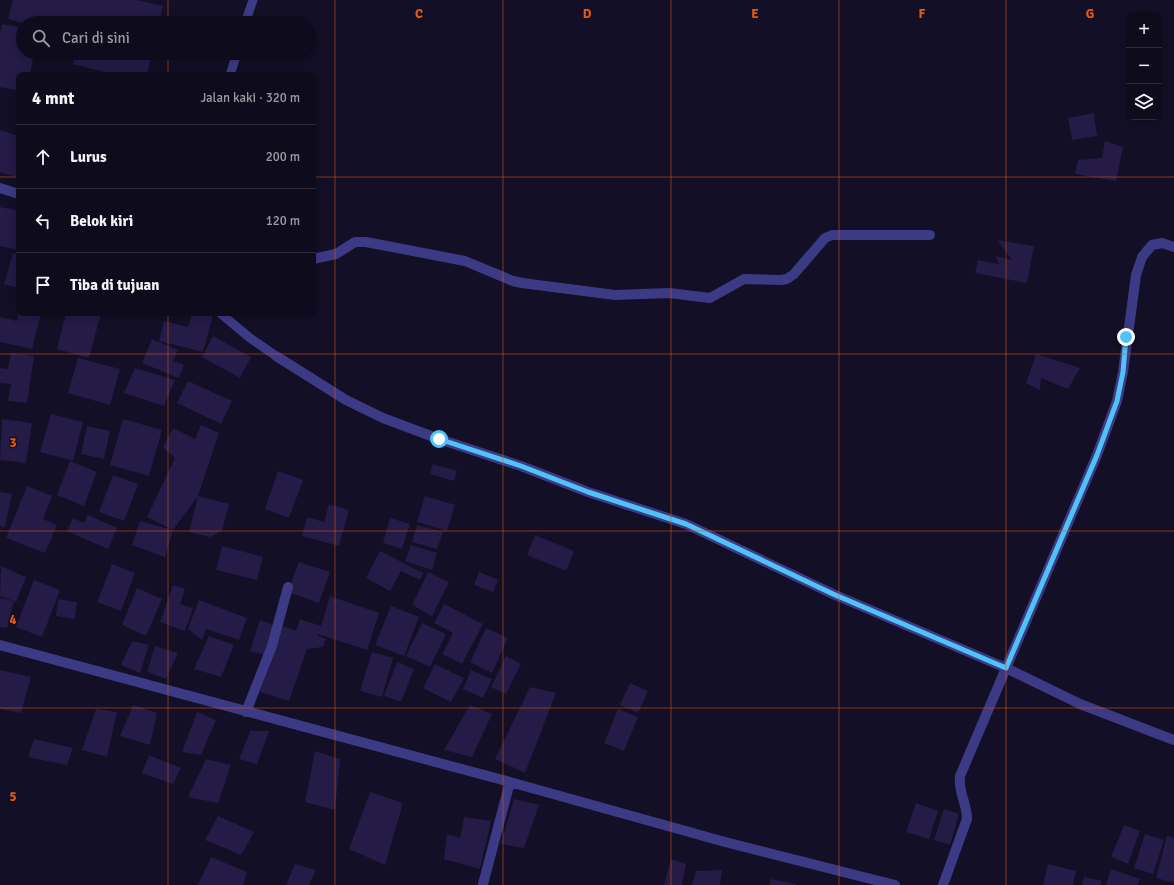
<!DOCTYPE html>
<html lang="id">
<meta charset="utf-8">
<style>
:root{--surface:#0e0b1c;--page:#1c1929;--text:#f1f3f6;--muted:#9b9ba3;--line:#2e2b3b}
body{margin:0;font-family:Signika,sans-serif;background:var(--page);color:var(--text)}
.controls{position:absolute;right:12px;top:12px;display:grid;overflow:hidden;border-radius:8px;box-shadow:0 2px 10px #0003}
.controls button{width:36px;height:36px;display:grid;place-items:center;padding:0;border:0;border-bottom:1px solid var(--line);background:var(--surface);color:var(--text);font:20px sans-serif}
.stop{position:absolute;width:12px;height:12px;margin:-9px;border:3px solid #4fc3f7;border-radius:50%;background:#fff}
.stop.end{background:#4fc3f7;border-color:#fff;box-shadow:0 1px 4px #0008}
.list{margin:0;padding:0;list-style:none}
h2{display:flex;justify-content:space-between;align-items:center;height:52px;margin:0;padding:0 16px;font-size:17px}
h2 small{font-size:13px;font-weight:400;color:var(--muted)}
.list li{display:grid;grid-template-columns:26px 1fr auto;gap:12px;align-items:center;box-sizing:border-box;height:64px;padding:0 16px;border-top:1px solid var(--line)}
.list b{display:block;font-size:15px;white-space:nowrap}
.list em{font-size:13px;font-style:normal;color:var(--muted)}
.icon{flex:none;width:22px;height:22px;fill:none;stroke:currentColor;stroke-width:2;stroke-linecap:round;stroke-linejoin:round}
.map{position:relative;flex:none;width:1174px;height:885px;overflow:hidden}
.search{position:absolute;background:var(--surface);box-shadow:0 2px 10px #0003;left:16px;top:16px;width:300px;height:44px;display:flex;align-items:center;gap:10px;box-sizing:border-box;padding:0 14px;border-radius:22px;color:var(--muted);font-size:15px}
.panel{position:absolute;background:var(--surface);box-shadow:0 2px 10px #0003;left:16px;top:72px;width:300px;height:244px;border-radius:8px}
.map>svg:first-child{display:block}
.building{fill:#241b47}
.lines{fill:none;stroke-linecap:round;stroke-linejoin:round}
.lane{stroke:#3d3a85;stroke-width:9}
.street{stroke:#3d3a85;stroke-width:10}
.route{stroke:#4fc3f7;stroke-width:5}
.grid{fill:none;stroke:#e8590c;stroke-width:1;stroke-opacity:0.55}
.grid-label{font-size:13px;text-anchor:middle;font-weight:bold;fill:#e8590c;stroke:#130f26;stroke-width:3;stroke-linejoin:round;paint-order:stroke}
</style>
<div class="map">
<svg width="1174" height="885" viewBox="0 0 1174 885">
<rect width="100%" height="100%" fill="#130f26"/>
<!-- building -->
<path class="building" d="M13,0H137L163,6L159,23H24L8,19Z
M2,24L23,28V53H34L30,75H19V91L0,87V34Z
M76,53H152L147,75H117L73,64Z
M1094,113L1097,136L1072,140L1068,118Z
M0,130L19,136V178L0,172Z
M1105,141L1123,147L1116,181L1075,174L1078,160L1102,158Z
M0,207L19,211V250L0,246Z
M997,240L1034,246L1027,283L975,273L978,260L999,264L996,256L1012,260Z
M13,253L19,255V288L4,284Z
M19,313H41L32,349L0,342V317L17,321Z
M66,313H101L89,358L57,349Z
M192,313L213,315L203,352L159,341L164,321L188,327Z
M213,336L251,357L240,378L202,357Z
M152,339L178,350L173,361L184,365L179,378L142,363Z
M11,353L34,356L27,403L8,401L11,384L0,383V368L8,369Z
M1036,354L1080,368L1068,389L1041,378L1040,390L1026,383Z
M78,358L120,369L110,405L68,393Z
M135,368L175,380L164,406L124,393Z
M188,381L232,401L221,424L177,403Z
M51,414L83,422L73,461L40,452Z
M2,419L32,423L26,463L0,460Z
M123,419L162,430L149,476L110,465Z
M201,425L219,433L198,496L173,530L147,517L175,458L163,447L173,428L195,439Z
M87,426L110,431L104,459L81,454Z
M70,461L97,472L84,506L57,495Z
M433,464L457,471L454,481L430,474Z
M278,471L303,480L289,518L265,509Z
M113,475L138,484L124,521L99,512Z
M27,486L52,496L43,519L57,525L45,553L6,538Z
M0,492L12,494L5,527L0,526Z
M198,496L229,504L222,531L210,537L189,532Z
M425,496L455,505L447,531L417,522Z
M329,504L349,510L339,546L302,536L307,517L324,522Z
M88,515L117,528L108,549L67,531L73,518L84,523Z
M390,518L410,524L402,549L383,543Z
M140,521L173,530L165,557L132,545Z
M417,525L443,532L437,549L412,542Z
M535,535L574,551L566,571L527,555Z
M411,545L437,553L432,570L405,561Z
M222,546L263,557L257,580L216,570Z
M380,551L423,573L420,580L401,571L390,591L366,578Z
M299,562L330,572L319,603L288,592Z
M112,564L135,573L121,611L97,602Z
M1,566L26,577L16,602L14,601L7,628L0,627V598L14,601L0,596Z
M428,572L449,582L432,616L412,605Z
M479,572L498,580L493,592L474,585Z
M34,580L60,590L42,637L16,627Z
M173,585L185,589L180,604L193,608L185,631L160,622Z
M137,588L162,599L146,636L122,625Z
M330,596L379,613L367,650L318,634V636L326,639L323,647L307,649L289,701L260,692L283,626L296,631L300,619L321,626Z
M58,599L77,602L75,619L56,616Z
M199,600L247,618L239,640L206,629L202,640L188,629Z
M444,604L483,624L462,664L442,654L453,633L434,623Z
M391,606L419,617L404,656L375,645Z
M260,620L274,625L265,655L250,651Z
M422,623L446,634L430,667L406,656Z
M486,628L508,638L492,673L470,662Z
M209,636L234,645L221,677L194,669Z
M132,641L149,645L140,673L121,665Z
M155,646L178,653L166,679L147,672Z
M372,652L393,658L382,697L360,691Z
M506,656L521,664L506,694L491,687Z
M397,662L414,669L401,702L384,696Z
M435,664L464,678L451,702L423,688Z
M0,670L31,677L21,713L0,709Z
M471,670L492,679L483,698L463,689Z
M630,683L648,691L638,713L620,705Z
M530,687L556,693L525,773L495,759Z
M133,705L157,713L150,745L120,736Z
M470,705L492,714L472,757L444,750Z
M96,709L117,712L107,757L82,750Z
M618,709L638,717L624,751L604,743Z
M197,712L216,720L201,755L182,752Z
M250,731H269L257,764L239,759Z
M34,739L73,748L67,765L28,757Z
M315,751L340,759L335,810L305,802Z
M149,755L181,768L173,784L142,773Z
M206,759L231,765L218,803L188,797Z
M370,792L403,803L385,865L349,849Z
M514,799L539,805L524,848L501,844Z
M916,803L938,811L929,839L906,832Z
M944,809L959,814L950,845L934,840Z
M218,816L254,832L241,855L205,840Z
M464,817L491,821L480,869L444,859L447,834L460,838Z
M1124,825L1140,831L1128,864L1111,857Z
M1145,834L1164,840L1153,874L1134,868Z
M1167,836L1174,838V883L1156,878Z
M211,857L247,872L243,885H198Z
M671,859L686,864L682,885H664Z
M295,864L316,870L309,885H286Z
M1048,864L1076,871L1073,885H1043Z
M1111,869L1140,879L1137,885H1106Z
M722,870L720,885H692L696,871Z
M1084,877L1102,881L1101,885H1082Z
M771,879L796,884V885H769Z"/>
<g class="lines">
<!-- lane -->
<path class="lane" d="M245,23L253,0
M230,75L237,53
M220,313L250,338L276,356"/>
<!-- street -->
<path class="street" d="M0,188L19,194
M313,259L336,254L355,242H366L465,261L513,281L522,283L615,295L669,293L710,298L744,279L781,280L787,279L794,274L825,238L832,235H930
M276,356L346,400L383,418L439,439L521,466L588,492L686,524L833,594L1006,668L1080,704L1174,740
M0,645L510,782L725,842L895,885
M246,712L272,646L288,587
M483,884L510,782
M943,885L967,819C967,803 958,793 960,776L1097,455L1117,401L1123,372L1136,275L1142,257L1152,245L1162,243L1174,247"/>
</g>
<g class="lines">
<!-- route -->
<path class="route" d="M439,439L521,466L588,492L686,524L833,594L1006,668L1097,455L1117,401L1123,372L1126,337"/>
</g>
<!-- grid -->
<path class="grid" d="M168,0V23M335,0V885M503,0V885M671,0V885M839,0V885M1006,0V885M168,53V75M0,177H19M313,177H1174M168,313V885M0,354H1174M0,531H1174M0,708H1174"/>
<g class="grid-label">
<text x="419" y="18">C</text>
<text x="587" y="18">D</text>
<text x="755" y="18">E</text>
<text x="922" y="18">F</text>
<text x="1090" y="18">G</text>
<text x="13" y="447">3</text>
<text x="13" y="624">4</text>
<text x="13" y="801">5</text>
</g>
</svg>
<div class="controls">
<button>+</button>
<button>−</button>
<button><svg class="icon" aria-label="layers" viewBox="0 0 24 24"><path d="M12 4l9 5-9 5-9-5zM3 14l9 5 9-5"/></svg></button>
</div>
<div class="stop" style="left:439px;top:439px"></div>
<div class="stop end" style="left:1126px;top:337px"></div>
<div class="search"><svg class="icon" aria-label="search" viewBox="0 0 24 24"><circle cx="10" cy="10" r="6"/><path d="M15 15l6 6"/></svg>Cari di sini</div>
<section class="panel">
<h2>4 mnt<small>Jalan kaki · 320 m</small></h2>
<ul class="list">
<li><svg class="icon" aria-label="ahead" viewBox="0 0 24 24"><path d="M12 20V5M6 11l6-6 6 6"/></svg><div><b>Lurus</b></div><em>200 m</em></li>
<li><svg class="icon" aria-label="left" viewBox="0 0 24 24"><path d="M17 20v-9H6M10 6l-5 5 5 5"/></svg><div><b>Belok kiri</b></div><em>120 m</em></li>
<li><svg class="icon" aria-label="arrive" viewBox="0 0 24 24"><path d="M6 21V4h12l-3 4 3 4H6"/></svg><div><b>Tiba di tujuan</b></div></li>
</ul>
</section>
</div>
